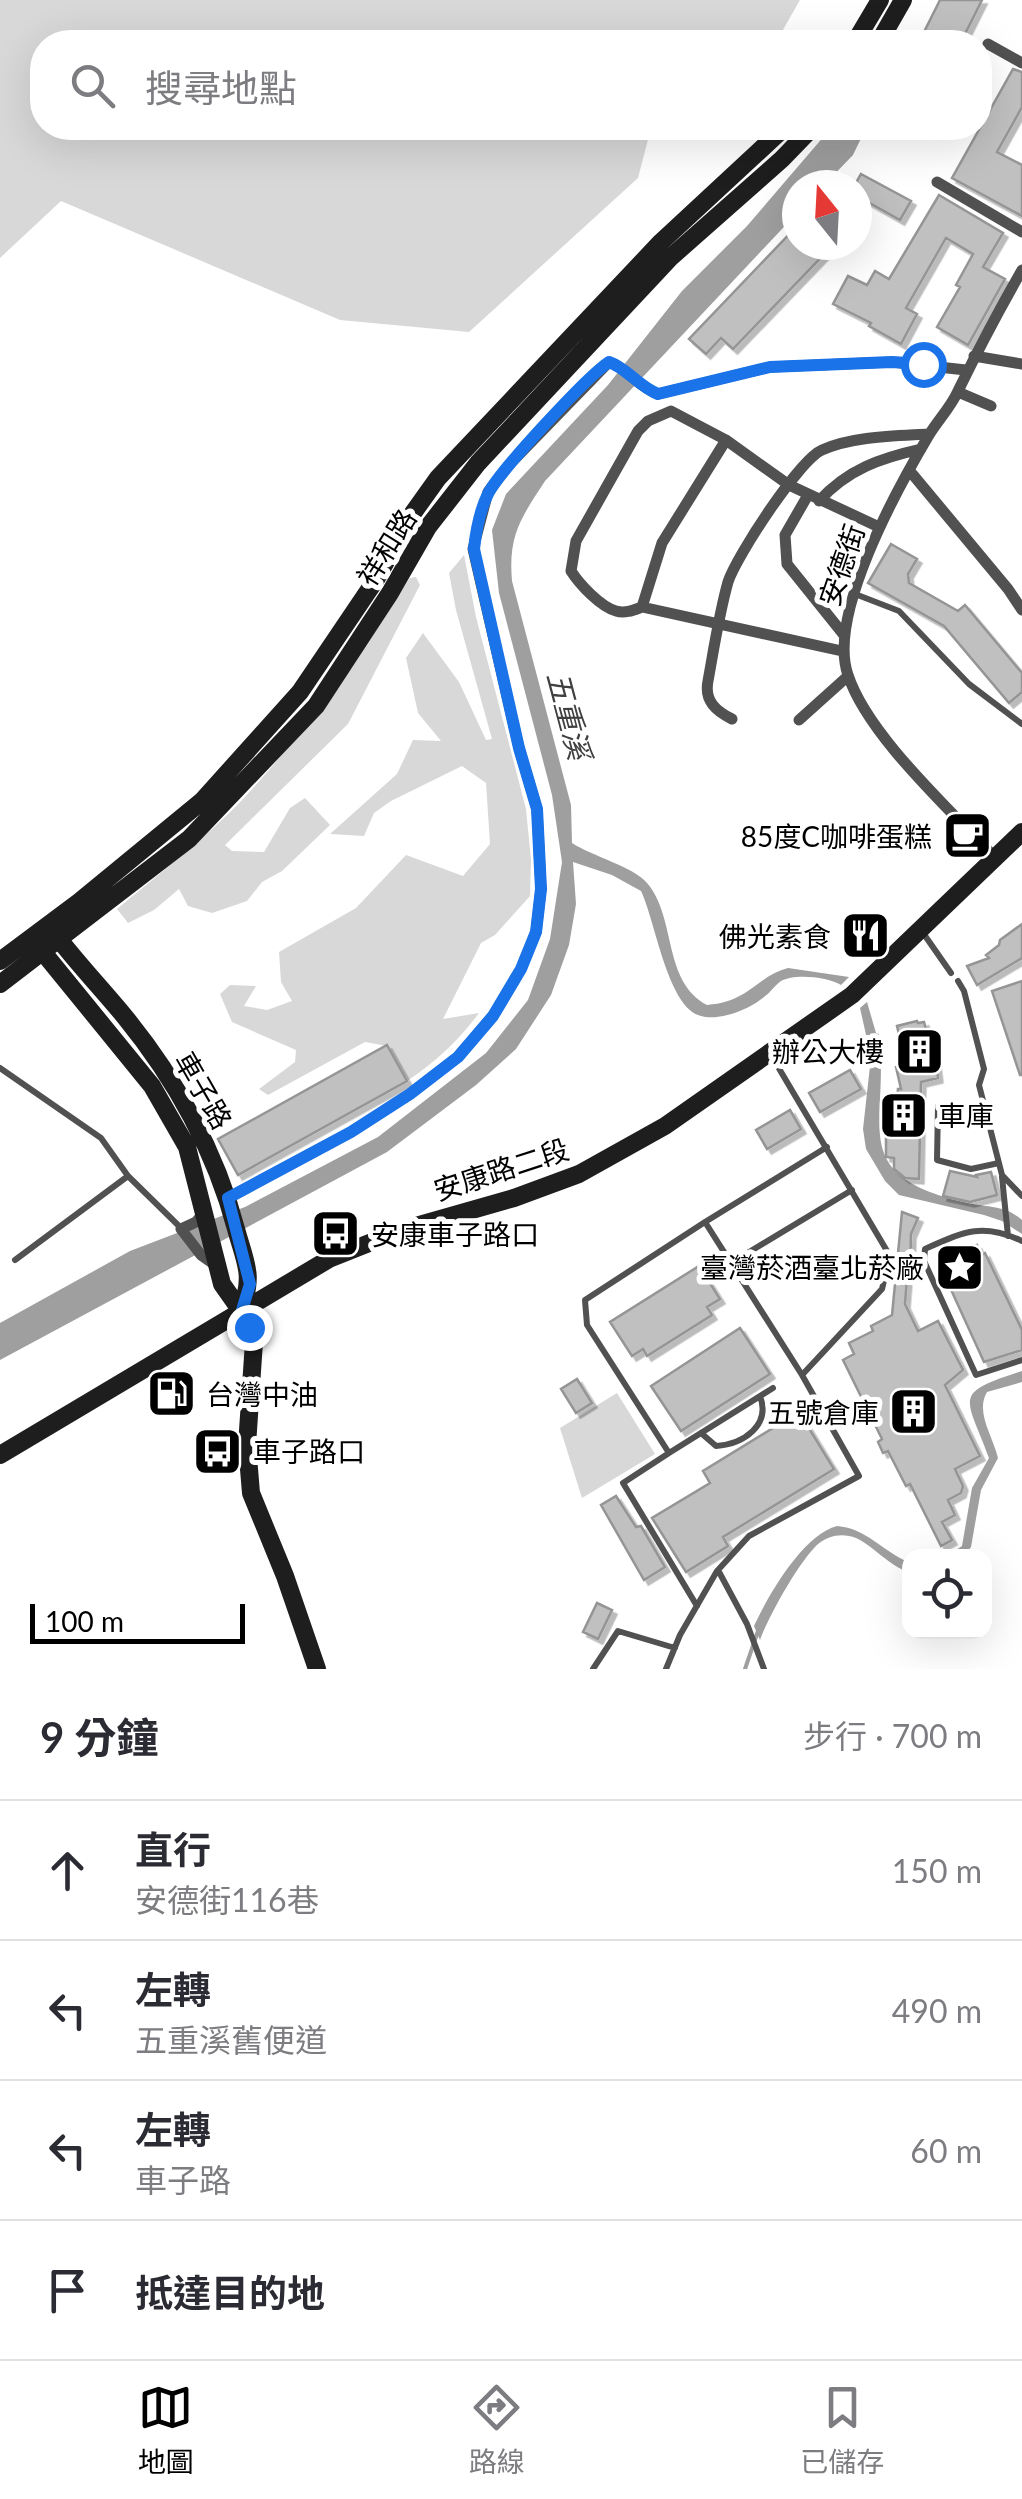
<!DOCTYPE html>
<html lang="zh-TW">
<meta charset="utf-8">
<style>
:root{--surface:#fff;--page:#f7f7f7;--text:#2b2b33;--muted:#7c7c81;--line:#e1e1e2;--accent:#000}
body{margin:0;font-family:Lato,"Noto Sans TC",sans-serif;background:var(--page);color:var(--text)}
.controls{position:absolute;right:30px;bottom:30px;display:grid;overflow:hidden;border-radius:20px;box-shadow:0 10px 40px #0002}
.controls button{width:90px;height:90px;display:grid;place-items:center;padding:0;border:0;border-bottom:2px solid var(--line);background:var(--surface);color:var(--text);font:50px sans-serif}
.compass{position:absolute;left:782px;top:170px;width:90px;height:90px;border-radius:50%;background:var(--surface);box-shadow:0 10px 40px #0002;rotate:342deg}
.scale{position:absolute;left:30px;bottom:25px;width:215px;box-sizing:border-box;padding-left:10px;border:5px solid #000;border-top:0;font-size:28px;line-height:35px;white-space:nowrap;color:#000;-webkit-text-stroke:8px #fff;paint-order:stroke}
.stop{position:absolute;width:30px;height:30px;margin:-22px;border:8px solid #1a73e8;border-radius:50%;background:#fff}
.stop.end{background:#1a73e8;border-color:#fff;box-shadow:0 2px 10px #0008}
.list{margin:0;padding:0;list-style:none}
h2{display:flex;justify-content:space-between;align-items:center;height:130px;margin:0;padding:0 40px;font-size:42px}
h2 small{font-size:32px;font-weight:400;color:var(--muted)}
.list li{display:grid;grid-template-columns:65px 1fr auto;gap:30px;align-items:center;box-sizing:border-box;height:140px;padding:0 40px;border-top:2px solid var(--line)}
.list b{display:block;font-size:38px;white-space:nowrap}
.list p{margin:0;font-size:32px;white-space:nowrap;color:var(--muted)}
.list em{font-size:32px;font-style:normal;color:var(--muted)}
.icon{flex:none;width:55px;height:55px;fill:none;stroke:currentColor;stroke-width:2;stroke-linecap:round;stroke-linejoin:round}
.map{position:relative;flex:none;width:1022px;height:1669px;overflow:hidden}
.search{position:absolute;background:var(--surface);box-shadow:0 10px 40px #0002;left:30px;right:30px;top:30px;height:110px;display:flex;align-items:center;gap:25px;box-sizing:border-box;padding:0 35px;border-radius:40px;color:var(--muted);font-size:38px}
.sheet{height:690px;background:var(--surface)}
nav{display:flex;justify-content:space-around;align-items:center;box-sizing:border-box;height:140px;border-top:2px solid var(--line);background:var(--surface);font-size:28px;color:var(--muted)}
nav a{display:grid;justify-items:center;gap:5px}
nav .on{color:var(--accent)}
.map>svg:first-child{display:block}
.green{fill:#d8d8d8}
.water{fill:#9f9f9f}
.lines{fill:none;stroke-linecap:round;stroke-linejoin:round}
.stream{stroke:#9f9f9f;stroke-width:4}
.building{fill:#c0c0c0;stroke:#959595;stroke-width:2.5;filter:url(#shadow)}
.lane{stroke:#515151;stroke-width:6}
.street{stroke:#515151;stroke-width:11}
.secondary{stroke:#1e1e1e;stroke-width:18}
.route{stroke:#1a73e8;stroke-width:12}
.labels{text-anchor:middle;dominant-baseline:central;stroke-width:10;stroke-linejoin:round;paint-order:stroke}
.street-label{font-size:28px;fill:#000;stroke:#fff}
.poi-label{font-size:28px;fill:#000;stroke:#fff;text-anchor:end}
.water-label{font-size:30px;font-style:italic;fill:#404040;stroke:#fff}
</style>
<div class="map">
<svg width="1022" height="1669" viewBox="0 0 1022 1669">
<defs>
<filter id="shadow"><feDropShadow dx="4.5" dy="4.5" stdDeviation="0" flood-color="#0004"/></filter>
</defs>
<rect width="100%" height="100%" fill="#fff"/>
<!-- green -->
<path class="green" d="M0,0H800L776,42H42V128H651L638,178L469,332L340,320L61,201L0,258Z
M464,555L476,617L526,809L531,860L530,896L495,935L481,943L443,1019L479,1013C458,1041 436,1062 407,1081L387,1046L365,1042L268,1095L259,1089L295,1062L296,1050L232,1022L220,994L230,985L256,986L244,1006L267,1010L292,1001L281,982L279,952L356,908L406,855L463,876L490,844L486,783L462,766L391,801L374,813L364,836L330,834L397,774L413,740L441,741L418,713L406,658L423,633L459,682L486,740L492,739L456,610L449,573Z
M416,577L420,585L348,724L225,845L232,851L264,852L290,808L305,798L330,825L282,871L262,882L247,901L212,913L188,906L179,889L154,910L128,923L117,909C160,873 205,839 244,798C307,730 358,655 410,578Z
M617,1393L655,1454L582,1498L560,1428Z"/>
<!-- water -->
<path class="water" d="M831,128H866L853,155L824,185H797V213L545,481C521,518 508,535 512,581L571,805L572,843C592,856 634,867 647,883C677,918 662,981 707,1005C750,1002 757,976 788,968L849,977L841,985C829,977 794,973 781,981C775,985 770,993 764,997C750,1009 717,1023 698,1015C667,1003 655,920 641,891L612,875L573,862L576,904L569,945L551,995L516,1049L476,1085L387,1152L0,1360V1323L130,1251L245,1207L378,1137L486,1053L528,1000L550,939L562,862L552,795L499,593L492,530L506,494L608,385L682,291L747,226Z
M867,1002L876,1033L879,1034C890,1126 845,1174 964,1202C986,1208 1004,1204 1022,1220V1234L1002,1221L984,1215L899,1195L885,1181L866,1149L863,1129L871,1057L860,1008Z
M1022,1371V1382L987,1392C975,1412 993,1436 998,1458L981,1490L971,1547L964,1556H947L962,1546L972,1488L989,1458C966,1395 951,1394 1022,1371Z
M837,1526C867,1528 884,1553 909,1562V1572C889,1566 875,1547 856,1538C843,1533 829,1535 818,1544C800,1560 768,1617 760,1640L754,1626C769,1594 803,1535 837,1526Z"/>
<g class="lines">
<!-- stream -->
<path class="stream" d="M745,1669L758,1631"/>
</g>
<!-- building -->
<path class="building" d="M940,0H982L961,42H919Z
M1013,69L1022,72V107L997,152L1022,165V216L952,178Z
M861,174L911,201L900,220L857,196V181Z
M939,195L1003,233L983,267L1005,279L968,345L937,327L960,287L956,285L973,254L946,238L906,308L917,314L901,344L869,326L871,323L833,304L848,276L867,285L875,271L889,279Z
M797,226V245H833L733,349L721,338L706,354L689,339Z
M891,544L917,559L908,574L909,583L958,611L965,605L1022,673V692L1009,703L944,626L868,583Z
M1022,924V958L977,985L967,966L989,958L986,955L999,945L1000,940Z
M1022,981V1075H1020L992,991Z
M917,1021L918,1023L924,1022L929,1040L933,1039L938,1078L921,1082L919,1179L905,1178L894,1169V1158L886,1157V1098H897L898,1089H901L896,1067L906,1064L897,1026Z
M387,1045L407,1081L238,1175L218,1139Z
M850,1070L861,1089L820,1112L809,1093Z
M790,1110L801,1129L767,1149L756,1130Z
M950,1171L977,1177L976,1175L991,1172L997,1195L970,1202L943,1196Z
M902,1212L918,1218L911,1234L910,1279H907L905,1304L918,1331L938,1321L963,1370L945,1385L980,1456L955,1469L963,1486L961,1493L948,1500L955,1515L942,1522L952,1540L941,1546L910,1484L906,1486L888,1451L883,1453L878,1442L882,1439L843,1360L854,1354L849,1343L873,1331L871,1326L892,1315Z
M977,1245L982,1255L985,1253L1022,1330V1350L984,1362L943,1272L947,1270L943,1261Z
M699,1266L720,1299L707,1307L712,1315L647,1356L643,1349L632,1356L610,1322Z
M740,1328L770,1374L681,1431L651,1386Z
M577,1379L592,1403L576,1413L561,1389Z
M799,1412L834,1469L723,1537L728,1546L686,1572L652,1518L710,1483L703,1471Z
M616,1496L636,1527L641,1526L665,1567L644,1580L601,1505Z
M597,1603L612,1610L598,1639L583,1632Z"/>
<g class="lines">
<!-- lane -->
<path class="lane" d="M855,594L899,611L969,684L1022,724
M921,930L951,973
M958,981L964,991L984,1069L979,1085L1002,1175L1022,1196
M0,1068L101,1138L128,1176L181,1228
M938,1106L937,1160L971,1169L999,1163
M1002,1177L1008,1236
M705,1222L827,1147
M1022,1241C982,1222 963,1232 925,1249L924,1261L976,1375L1022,1360
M15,1260L128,1176
M731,1263L852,1190
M701,1433L716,1446C744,1444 771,1425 760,1396
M669,1453L773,1388
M697,1606L623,1483L669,1453L587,1325L585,1300L705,1222L802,1375L882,1289L890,1256L771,1055
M593,1669L618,1631L675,1648
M666,1669L680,1635L717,1571
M764,1669L747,1624L718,1570L749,1536L859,1476L802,1375"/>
<!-- street -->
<path class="street" d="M988,44L1022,63
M937,182L1022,232
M974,356L1022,364
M958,392L991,406
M909,470L1008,589L1022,610
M808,495L785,535L787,564L844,635
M819,501C848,469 881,458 921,449
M642,607L662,543L726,440
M842,651L642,607C634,610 625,614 616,611C601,607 580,585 571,571L576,541L638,431L648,421L671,411L726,440L789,485L879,527
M732,719C716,711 704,701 708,681C714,648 719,614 728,582C736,557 799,460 822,450C853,436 896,436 929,434
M799,720L848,676
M995,858C951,810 868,736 848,675C827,615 897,489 929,435C938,420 951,407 958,391C978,350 999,310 1022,270
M228,1198L351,1132L410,1094L458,1057L493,1016L521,969L536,932L541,889L537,809L519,748L473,549L488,492L509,465L609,362C627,368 638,387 658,394L770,367L892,362L966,370
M206,1210L196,1222L181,1229L201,1255L218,1267"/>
<!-- secondary -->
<path class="secondary" d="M855,42L880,0
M879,42L903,0
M55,934C77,963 102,989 125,1017C175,1078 216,1152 236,1229C246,1265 254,1274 241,1311
M38,946L152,1086L187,1147L222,1284L241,1311L254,1342L247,1445L251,1493L285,1576L317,1669
M0,961L79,902L202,801L300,692L375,581L413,513L438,478L661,242L784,128
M0,984L189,839L316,706L390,593L428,527L478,463L670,258L782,159L812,128
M0,1455L329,1259L402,1230L514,1198L579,1174L665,1126L852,995L1022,832"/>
</g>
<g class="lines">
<!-- route -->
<path class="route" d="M249,1327L242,1310L250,1284L228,1198L351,1132L410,1094L458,1057L493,1016L521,969L536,932L541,889L537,809L519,748L474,549C476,531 479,513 487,496C496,474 589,375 609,362C627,368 639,387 658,394L770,367L892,362L923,364"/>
</g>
<!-- icons -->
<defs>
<symbol id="cafe-square" viewBox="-11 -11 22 22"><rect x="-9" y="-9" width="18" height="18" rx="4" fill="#000" stroke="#fff"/><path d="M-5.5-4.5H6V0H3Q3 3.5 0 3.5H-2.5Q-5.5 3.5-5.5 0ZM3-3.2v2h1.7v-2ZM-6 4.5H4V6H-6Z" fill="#fff"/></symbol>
<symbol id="restaurant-square" viewBox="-11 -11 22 22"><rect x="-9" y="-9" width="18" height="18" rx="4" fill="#000" stroke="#fff"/><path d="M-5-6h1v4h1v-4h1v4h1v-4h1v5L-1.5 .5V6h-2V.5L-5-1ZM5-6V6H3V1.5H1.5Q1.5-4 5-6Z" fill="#fff"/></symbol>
<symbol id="building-square" viewBox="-11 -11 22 22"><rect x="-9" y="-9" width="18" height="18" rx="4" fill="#000" stroke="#fff"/><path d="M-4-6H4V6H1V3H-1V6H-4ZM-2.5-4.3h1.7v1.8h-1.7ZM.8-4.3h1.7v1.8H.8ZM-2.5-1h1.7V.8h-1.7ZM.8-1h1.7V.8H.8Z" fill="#fff"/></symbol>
<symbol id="bus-square" viewBox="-11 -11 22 22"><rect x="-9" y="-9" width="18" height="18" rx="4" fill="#000" stroke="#fff"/><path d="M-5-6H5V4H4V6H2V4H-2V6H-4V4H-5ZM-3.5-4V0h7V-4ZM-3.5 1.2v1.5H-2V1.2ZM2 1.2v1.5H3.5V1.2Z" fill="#fff"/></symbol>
<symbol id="sight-square" viewBox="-11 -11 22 22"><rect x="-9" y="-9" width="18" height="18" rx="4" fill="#000" stroke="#fff"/><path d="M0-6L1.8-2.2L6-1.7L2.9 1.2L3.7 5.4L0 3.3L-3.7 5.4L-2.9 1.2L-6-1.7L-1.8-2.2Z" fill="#fff"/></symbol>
<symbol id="fuel-square" viewBox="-11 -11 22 22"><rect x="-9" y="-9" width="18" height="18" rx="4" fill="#000" stroke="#fff"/><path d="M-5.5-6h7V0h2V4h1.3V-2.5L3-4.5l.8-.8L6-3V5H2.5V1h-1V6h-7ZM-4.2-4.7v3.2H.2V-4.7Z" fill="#fff"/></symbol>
</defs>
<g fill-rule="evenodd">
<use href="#cafe-square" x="940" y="808" width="55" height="55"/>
<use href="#restaurant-square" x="838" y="908" width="55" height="55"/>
<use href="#building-square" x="892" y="1024" width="55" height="55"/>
<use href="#building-square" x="876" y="1088" width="55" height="55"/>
<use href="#bus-square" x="308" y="1206" width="55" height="55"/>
<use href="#sight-square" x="932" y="1240" width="55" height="55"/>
<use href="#fuel-square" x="144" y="1366" width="55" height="55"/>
<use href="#building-square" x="886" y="1384" width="55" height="55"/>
<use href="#bus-square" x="190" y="1424" width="55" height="55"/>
</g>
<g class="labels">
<!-- street labels -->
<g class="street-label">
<text transform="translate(386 547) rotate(-58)">祥和路</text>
<text transform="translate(841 565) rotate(-71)">安德街</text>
<text transform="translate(204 1090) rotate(60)">車子路</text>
<text transform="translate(501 1169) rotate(-18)">安康路二段</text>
</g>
<!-- poi labels -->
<g class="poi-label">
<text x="932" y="836">85度C咖啡蛋糕</text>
<text x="831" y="936">佛光素食</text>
<text x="884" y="1051">辦公大樓</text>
<text x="938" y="1115" text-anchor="start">車庫</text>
<text x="371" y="1234" text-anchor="start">安康車子路口</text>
<text x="924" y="1267">臺灣菸酒臺北菸廠</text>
<text x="206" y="1394" text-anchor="start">台灣中油</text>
<text x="879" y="1412">五號倉庫</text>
<text x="253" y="1451" text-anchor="start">車子路口</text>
</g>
<!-- water labels -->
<g class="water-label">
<text transform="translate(570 715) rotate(75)">五重溪</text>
</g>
</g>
</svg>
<div class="controls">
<button><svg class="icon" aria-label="locate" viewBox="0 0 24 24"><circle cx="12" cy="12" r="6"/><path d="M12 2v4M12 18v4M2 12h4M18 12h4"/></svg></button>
</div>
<svg class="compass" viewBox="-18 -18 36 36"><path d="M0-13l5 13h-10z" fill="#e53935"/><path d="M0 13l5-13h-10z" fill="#7c7c81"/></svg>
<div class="scale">100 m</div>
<div class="stop" style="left:923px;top:364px"></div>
<div class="stop end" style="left:249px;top:1327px"></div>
<div class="search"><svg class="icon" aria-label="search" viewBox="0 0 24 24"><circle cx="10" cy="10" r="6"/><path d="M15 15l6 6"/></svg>搜尋地點</div>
</div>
<section class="sheet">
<h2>9 分鐘<small>步行 · 700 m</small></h2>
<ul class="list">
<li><svg class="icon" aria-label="ahead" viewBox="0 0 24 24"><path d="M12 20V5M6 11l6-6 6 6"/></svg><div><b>直行</b><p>安德街116巷</p></div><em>150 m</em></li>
<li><svg class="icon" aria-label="left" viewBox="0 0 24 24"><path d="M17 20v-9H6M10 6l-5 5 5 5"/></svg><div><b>左轉</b><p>五重溪舊便道</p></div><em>490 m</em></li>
<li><svg class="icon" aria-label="left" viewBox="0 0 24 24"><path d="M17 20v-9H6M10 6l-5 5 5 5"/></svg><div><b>左轉</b><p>車子路</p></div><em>60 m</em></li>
<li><svg class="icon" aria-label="arrive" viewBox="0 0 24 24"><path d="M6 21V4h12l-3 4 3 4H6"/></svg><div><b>抵達目的地</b></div></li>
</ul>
</section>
<nav>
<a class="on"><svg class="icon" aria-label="map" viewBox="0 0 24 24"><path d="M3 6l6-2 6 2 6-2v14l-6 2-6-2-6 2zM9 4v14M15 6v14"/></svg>地圖</a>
<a><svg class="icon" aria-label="directions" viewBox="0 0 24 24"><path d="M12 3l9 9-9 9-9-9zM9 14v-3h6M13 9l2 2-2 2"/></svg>路線</a>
<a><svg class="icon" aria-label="saved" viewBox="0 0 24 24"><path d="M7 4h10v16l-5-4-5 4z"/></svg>已儲存</a>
</nav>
